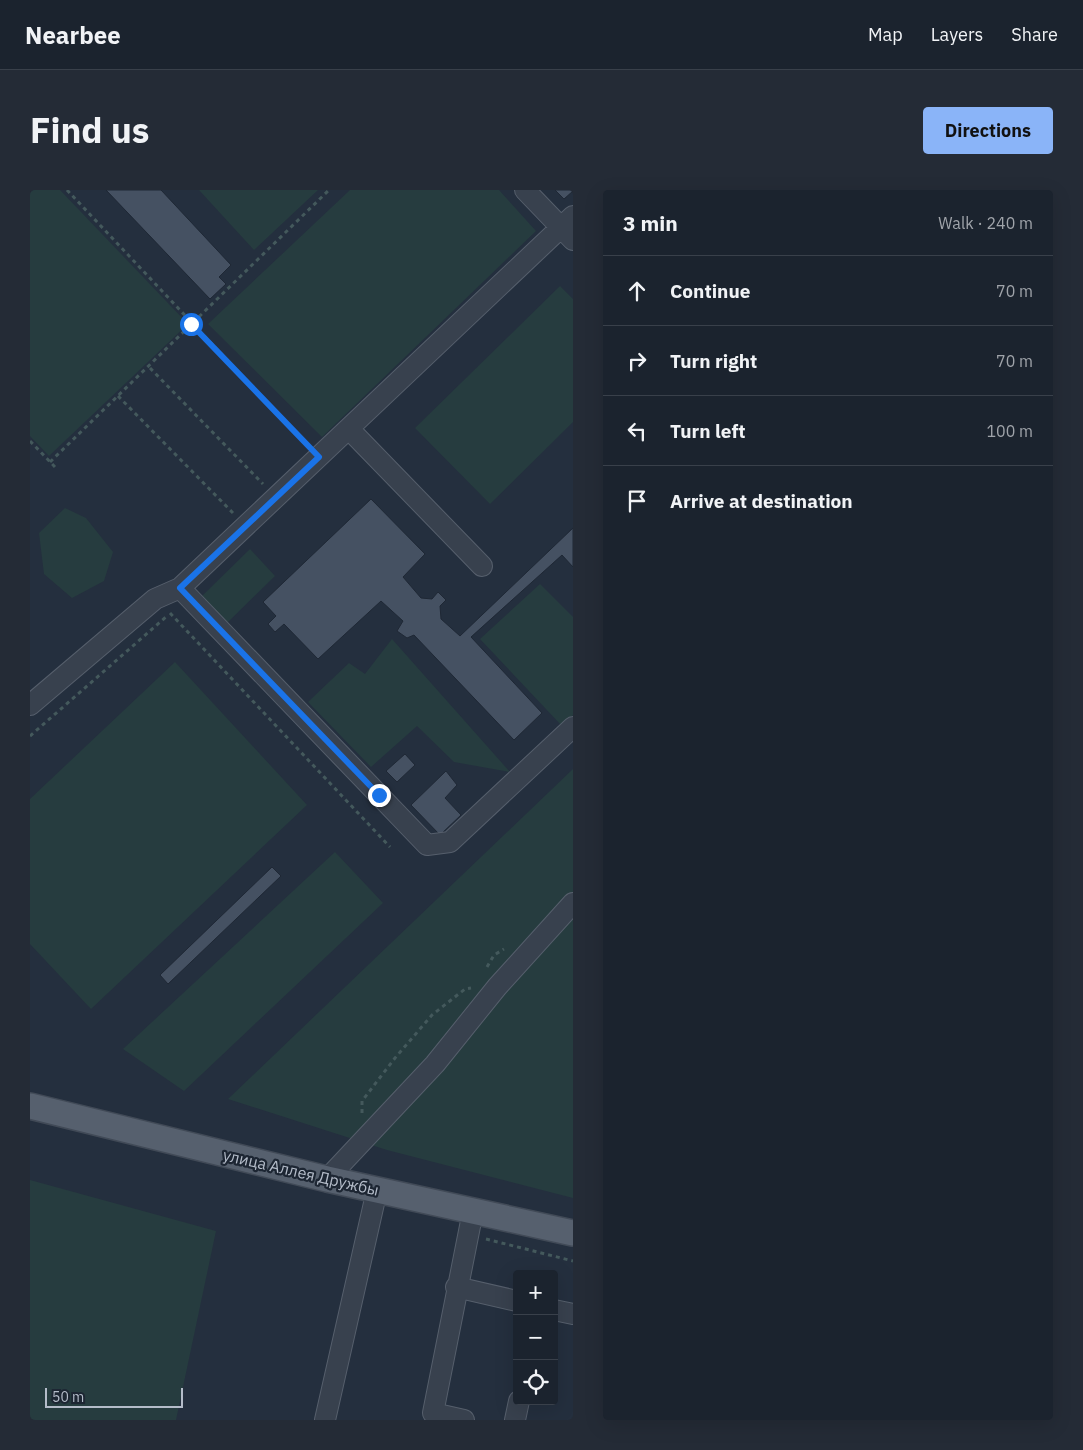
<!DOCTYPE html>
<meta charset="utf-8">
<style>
:root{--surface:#1b232e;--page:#242b36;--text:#f1f3f6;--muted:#a0a4aa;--line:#39404a;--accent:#8ab4f8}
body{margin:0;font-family:"IBM Plex Sans",sans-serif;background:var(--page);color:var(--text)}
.controls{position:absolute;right:15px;bottom:15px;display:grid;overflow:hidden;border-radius:5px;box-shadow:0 5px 20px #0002}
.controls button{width:45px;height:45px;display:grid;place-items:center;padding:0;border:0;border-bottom:1px solid var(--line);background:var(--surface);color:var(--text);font:25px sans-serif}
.scale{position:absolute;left:15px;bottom:12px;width:138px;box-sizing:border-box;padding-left:5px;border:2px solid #b4bcc9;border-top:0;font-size:14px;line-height:18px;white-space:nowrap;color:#b4bcc9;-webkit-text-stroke:4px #1d2633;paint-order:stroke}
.stop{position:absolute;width:15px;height:15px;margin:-11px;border:4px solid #1a73e8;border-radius:50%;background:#fff}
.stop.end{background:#1a73e8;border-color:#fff;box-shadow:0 1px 5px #0008}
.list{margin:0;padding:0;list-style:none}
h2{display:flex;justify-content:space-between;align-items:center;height:65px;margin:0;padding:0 20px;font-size:21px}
h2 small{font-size:16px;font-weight:400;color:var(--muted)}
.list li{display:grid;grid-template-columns:32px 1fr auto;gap:15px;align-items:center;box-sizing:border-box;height:70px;padding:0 20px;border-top:1px solid var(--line)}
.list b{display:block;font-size:19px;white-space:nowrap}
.list em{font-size:16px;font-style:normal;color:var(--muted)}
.icon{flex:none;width:28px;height:28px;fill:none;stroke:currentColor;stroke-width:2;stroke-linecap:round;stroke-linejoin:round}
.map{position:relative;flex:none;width:543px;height:1230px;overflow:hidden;border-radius:5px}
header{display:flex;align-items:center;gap:30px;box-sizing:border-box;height:70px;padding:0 25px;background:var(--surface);border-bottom:1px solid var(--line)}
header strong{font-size:24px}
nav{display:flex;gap:28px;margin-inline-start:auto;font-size:18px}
.intro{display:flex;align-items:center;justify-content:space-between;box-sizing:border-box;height:120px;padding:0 30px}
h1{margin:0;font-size:35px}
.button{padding:12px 22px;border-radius:5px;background:var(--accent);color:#111;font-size:18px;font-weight:700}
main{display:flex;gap:30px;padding:0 30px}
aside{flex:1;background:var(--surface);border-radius:5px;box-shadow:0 5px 20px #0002}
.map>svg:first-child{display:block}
.green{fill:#263c3f}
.building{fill:#455162;stroke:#1f2835}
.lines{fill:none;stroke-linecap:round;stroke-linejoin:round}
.minor-casing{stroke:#565f6c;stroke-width:22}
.major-casing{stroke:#414a57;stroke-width:28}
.path{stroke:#44595c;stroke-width:3;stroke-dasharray:4 4;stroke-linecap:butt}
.minor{stroke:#38414e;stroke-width:20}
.major{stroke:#56606e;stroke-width:25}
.route{stroke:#1a73e8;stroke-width:6}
.labels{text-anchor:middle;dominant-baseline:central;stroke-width:4.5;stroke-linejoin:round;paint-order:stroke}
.street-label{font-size:16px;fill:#b4bcc9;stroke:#1d2633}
</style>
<header>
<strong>Nearbee</strong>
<nav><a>Map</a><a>Layers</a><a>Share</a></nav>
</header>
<div class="intro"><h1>Find us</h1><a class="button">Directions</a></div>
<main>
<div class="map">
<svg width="543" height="1230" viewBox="0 0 543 1230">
<rect width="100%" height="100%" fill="#242f3e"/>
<!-- green -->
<path class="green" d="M0,0H30L158,134L19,266L0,246Z
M169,0H288L224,60Z
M320,0H469L506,41L292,247L178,134Z
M530,96L543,109V232L460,314L385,238Z
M35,318L56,328L83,362L74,391L42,408L14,384L9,343Z
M220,359L245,386L197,433L172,406Z
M510,394L543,427V525L532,536L450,449Z
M362,449L480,582L424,572L387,536L341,577L278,512L319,473L335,484Z
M145,472L277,615L61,819L0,754V609Z
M543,579V1008L357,960L198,909Z
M305,662L353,713L154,901L93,859Z
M0,990L186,1041L146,1230H0Z"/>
<!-- building -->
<path class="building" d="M76,0H131L201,75L189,87L196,94L180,109Z
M525,0H543V1L534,9Z
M341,309L395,364L373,387L391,408L402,409L408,402L416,410L410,416L411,429L430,446L543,338V377L532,365L441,447L512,523L484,550L384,445L377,448L367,441L373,431L351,411L288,469L254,434L245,442L238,434L246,426L233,412Z
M375,564L385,575L367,592L356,581Z
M416,581L427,595L415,608L431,625L410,645L381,615Z
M242,677L251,686L138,794L130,785Z"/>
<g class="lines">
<defs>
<path id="minor" d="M495,0L543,50
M319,239L452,376
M150,398L397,655L420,652L543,537
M0,515L125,409L150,398L543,26
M297,989L405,874L467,797L543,713
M426,1097L487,1111
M524,1120L543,1124
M295,1230L347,1000
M434,1230L403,1223L443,1021
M485,1230L489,1211"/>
<path id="major" d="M0,916L297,989L543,1043"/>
</defs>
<!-- minor casing -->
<use href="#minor" class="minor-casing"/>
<!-- major casing -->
<use href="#major" class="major-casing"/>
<!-- path -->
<path class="path" d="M37,0L276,254
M120,178L233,294
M88,206L203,323
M0,251L26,278
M20,272L299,0
M140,423L360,657
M0,546L137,426
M457,777L464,765L474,759
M332,923V911L365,868L402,825L435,799L441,798
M456,1049L543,1071"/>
<!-- minor -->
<use href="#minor" class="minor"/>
<!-- major -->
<use href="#major" class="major"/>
</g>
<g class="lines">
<!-- route -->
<path class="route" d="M161,134L289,267L150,398L349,605"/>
</g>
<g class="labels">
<!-- street labels -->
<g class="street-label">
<text transform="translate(271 982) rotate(13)">улица Аллея Дружбы</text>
</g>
</g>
</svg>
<div class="controls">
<button>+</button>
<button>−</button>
<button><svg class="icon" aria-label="locate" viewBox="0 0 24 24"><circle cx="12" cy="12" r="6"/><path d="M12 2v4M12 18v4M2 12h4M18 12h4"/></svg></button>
</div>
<div class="scale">50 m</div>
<div class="stop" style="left:161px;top:134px"></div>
<div class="stop end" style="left:349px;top:605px"></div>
</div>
<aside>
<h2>3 min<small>Walk · 240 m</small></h2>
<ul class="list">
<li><svg class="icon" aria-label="ahead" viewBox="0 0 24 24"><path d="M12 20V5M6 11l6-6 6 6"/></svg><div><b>Continue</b></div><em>70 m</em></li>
<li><svg class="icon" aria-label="right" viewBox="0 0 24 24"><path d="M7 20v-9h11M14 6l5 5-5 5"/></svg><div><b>Turn right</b></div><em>70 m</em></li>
<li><svg class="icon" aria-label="left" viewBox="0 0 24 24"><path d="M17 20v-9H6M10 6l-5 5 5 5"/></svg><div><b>Turn left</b></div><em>100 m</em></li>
<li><svg class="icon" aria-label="arrive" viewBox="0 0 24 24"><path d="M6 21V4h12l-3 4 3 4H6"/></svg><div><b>Arrive at destination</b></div></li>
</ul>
</aside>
</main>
